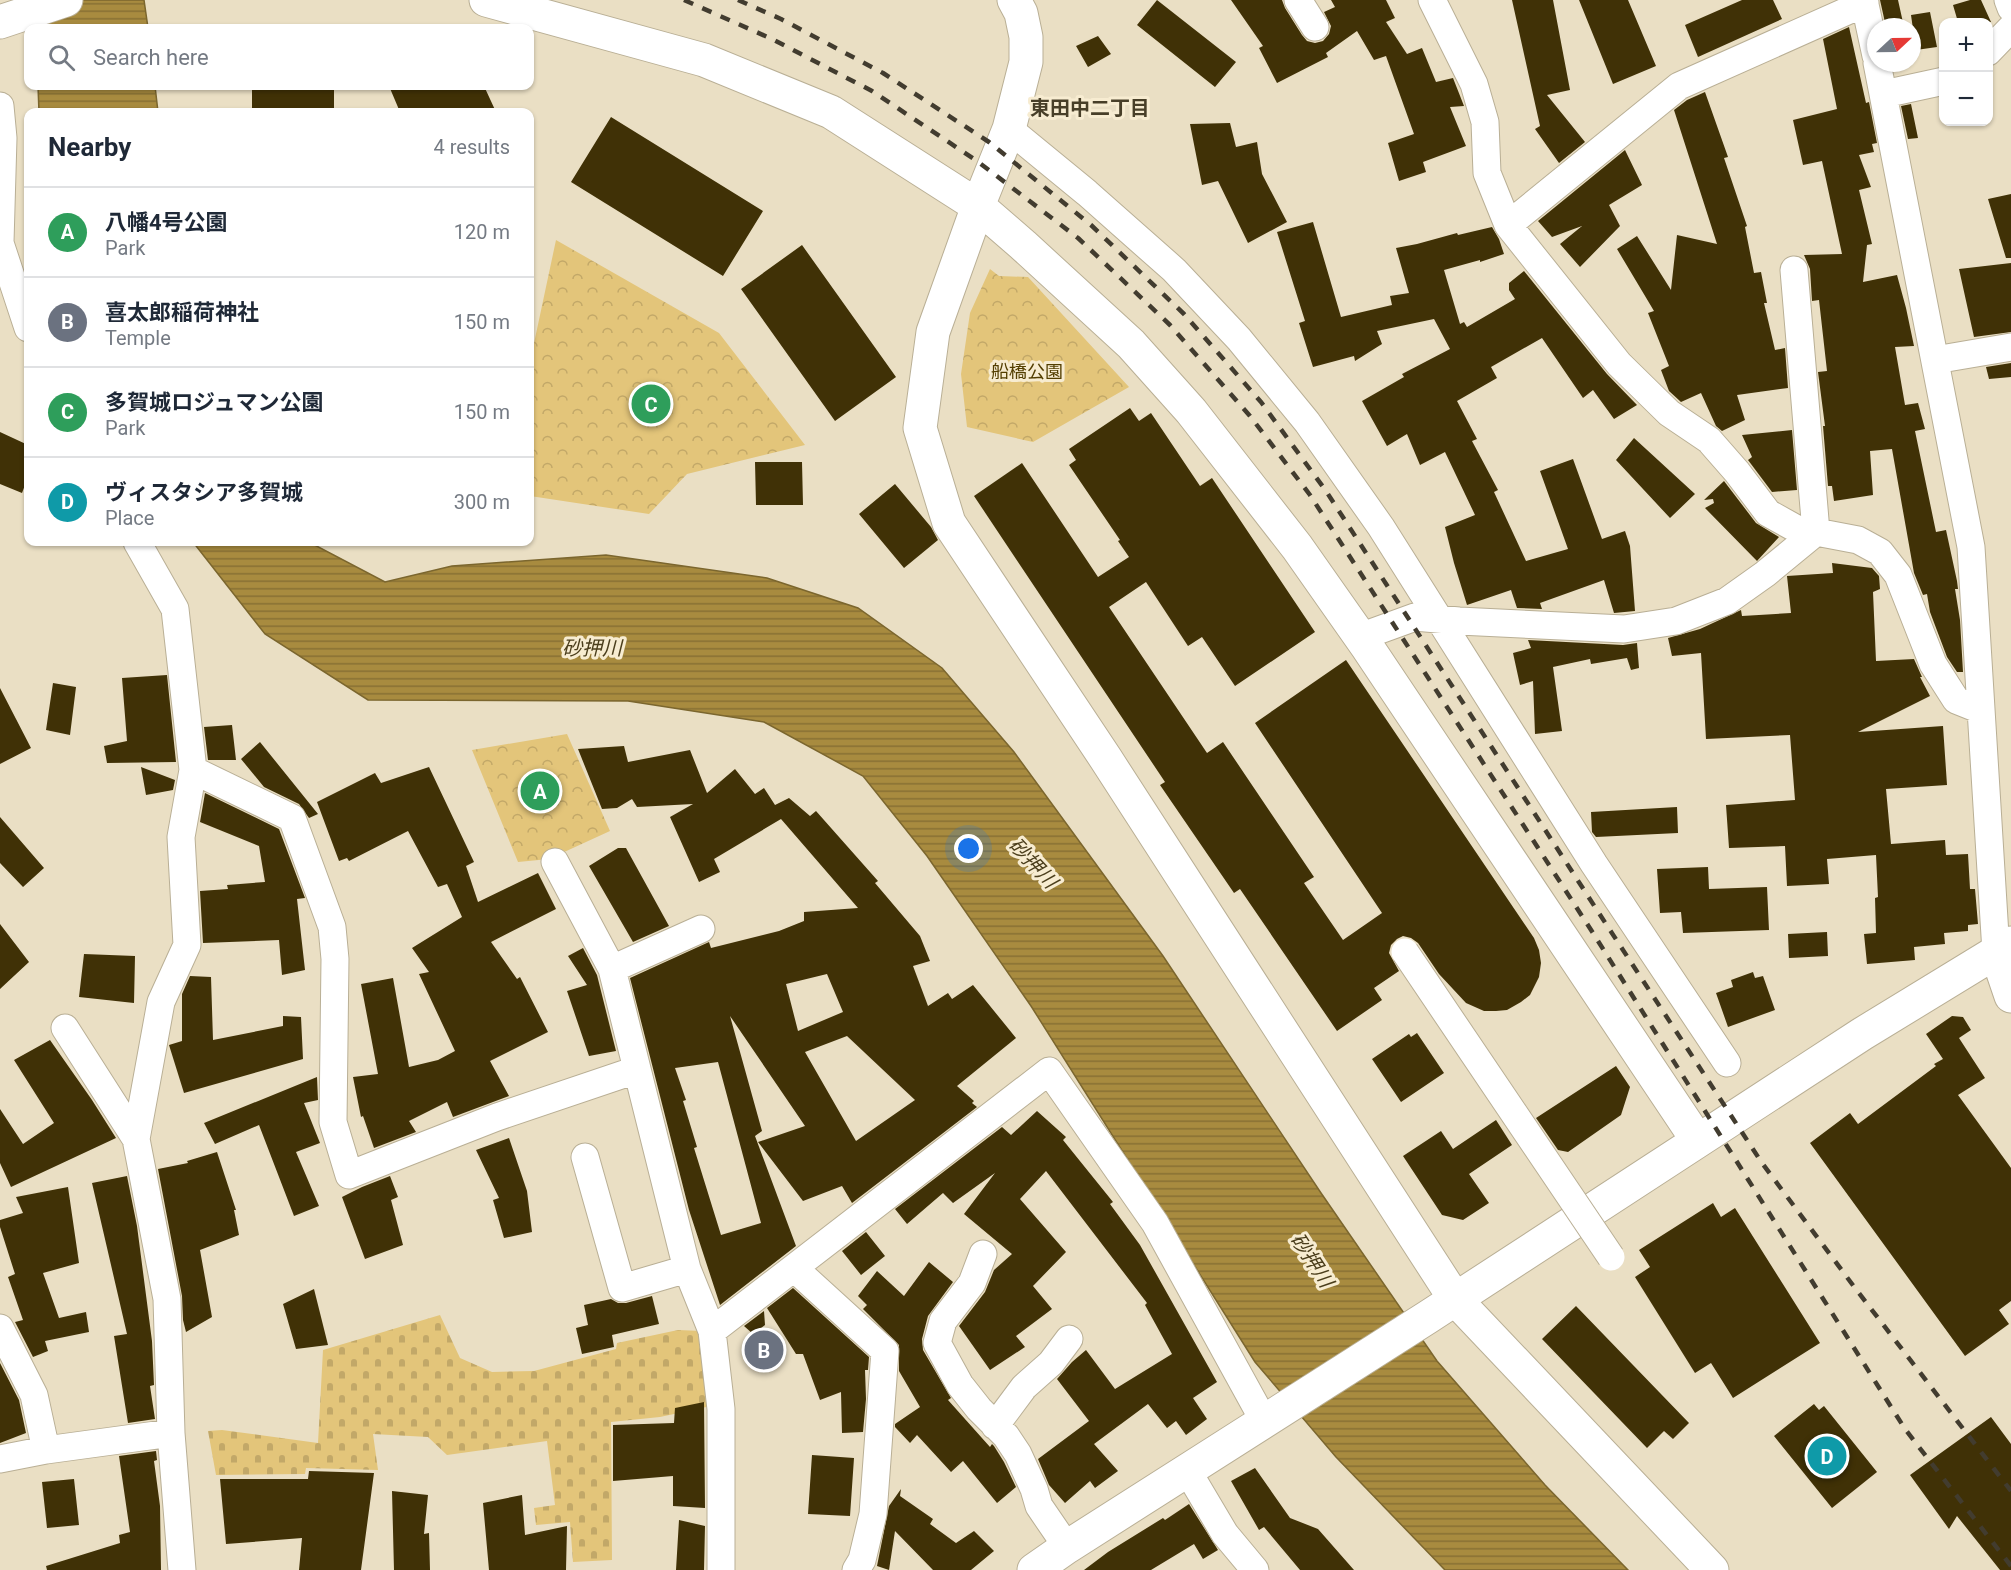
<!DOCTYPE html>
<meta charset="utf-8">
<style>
:root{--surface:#fff;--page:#f2f2f3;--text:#1f2937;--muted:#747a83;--line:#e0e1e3;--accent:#1a73e8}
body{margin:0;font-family:Roboto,"Noto Sans JP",sans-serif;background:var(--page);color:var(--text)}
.controls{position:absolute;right:18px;top:18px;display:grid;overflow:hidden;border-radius:12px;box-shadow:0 2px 4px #0004}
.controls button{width:54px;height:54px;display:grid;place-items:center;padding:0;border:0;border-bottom:2px solid var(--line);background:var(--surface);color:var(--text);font:30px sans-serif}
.compass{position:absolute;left:1867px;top:18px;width:54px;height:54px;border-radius:50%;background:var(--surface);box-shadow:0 2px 4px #0004;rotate:68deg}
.you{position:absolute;left:969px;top:849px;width:21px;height:21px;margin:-15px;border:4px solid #fff;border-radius:50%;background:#1a73e8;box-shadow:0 0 0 9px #1a73e833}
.badge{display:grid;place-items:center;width:39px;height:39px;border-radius:50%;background:var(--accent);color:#fff;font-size:20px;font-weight:700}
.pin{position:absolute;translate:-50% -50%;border:3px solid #fff;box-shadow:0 2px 6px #0006}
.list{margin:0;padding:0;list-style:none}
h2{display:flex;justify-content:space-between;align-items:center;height:78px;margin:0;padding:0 24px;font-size:26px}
h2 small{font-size:20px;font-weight:400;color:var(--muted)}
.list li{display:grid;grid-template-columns:39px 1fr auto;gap:18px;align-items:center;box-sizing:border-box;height:90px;padding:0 24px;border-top:2px solid var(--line)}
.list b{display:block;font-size:22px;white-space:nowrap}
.list p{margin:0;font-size:20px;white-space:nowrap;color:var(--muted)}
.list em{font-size:20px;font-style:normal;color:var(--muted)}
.icon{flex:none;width:33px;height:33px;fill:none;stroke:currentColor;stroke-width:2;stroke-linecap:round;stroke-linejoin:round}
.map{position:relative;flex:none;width:2011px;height:1570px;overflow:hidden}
.search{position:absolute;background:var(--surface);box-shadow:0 2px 4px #0004;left:24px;top:24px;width:510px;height:66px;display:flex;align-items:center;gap:15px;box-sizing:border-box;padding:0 21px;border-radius:12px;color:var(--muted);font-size:22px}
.panel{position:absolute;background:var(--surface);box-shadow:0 2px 4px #0004;left:24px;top:108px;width:510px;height:438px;border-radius:12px}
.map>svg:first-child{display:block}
.cemetery{fill:url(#cemetery-stones)}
.park{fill:url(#park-crowns)}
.water{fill:url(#water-rules);stroke:#7b662e;stroke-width:1.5}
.building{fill:#403106;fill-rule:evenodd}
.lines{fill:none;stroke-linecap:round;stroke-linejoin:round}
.street-casing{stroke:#b9af95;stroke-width:29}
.secondary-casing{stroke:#b9af95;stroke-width:35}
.street{stroke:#fff;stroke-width:27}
.secondary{stroke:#fff;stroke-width:33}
.rail{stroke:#423c2f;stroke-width:4.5;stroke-dasharray:10 10;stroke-linecap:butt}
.street-bridge-casing{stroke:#b9af95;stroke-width:29;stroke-linecap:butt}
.street-bridge{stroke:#fff;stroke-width:27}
.labels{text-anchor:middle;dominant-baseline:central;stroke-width:6;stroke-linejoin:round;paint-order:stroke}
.park-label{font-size:18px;fill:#533e00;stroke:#f7ecd1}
.neighbourhood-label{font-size:20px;font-weight:bold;fill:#483f28;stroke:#f7ecd1}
.water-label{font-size:20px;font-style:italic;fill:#4b3e1c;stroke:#f7ecd1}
</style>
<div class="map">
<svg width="2011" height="1570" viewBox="0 0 2011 1570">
<defs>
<pattern id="cemetery-stones" width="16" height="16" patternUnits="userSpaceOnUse" patternTransform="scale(1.5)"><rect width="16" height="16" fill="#e3c57a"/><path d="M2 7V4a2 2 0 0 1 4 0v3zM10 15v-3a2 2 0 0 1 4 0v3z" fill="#c2a868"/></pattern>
<pattern id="park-crowns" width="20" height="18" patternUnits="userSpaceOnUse" patternTransform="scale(1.5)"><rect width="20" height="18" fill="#e3c57a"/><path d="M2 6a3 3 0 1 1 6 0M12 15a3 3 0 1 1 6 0" fill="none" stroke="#c2a868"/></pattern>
<pattern id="water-rules" width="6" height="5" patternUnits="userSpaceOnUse" patternTransform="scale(1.5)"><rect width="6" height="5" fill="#a88b3f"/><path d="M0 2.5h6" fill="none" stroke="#887033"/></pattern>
</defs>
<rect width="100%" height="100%" fill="#eadfc4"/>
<!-- cemetery -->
<path class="cemetery" d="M440,1315L460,1358L492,1372L534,1371L616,1349L617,1343L678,1330L702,1331L711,1406L660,1417L611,1422L612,1560L573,1562L570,1522L536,1525L534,1508L555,1505L547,1441L447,1455L428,1437L373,1434L378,1470L306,1468L305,1474L216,1475L208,1431L222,1430L318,1443L323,1350Z"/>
<!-- park -->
<path class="park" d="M556,240L719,333L805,445L687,474L649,514L530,496V362Z
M990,269L999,276L1028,277L1129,387L1033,442L967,427L961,374L970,313Z
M567,734L610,831L549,859L518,862L472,750Z"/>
<!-- water -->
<path class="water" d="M49,0H144L148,28H42Z
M38,86H155L158,112H39Z
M193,542H309L385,582L452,566L606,555L767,578L858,608L942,668L1014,752L1163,956L1321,1193L1437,1361L1545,1485L1628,1570H1445L1336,1457L1255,1362L1031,1006L927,856L863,776L764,722L628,701L368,700L265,634Z"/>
<!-- building -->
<path class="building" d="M1157,0L1236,62L1215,87L1137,25Z
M1231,0H1282L1285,8L1302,35L1307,41L1315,43L1323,41L1329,34L1331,26L1324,12L1335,7L1331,0H1386L1395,18L1386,22L1407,54L1422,48L1436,82L1453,78L1464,106L1450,107L1466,146L1423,162L1426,172L1399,181L1388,143L1414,134L1386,56L1374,60L1357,31L1326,53L1328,57L1277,83L1259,48L1263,46Z
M1512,0H1553L1570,90L1547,95L1585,142L1559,163L1535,129L1540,126Z
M1579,0H1628L1656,66L1613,84Z
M1742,0H1773L1782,19L1698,57L1685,25Z
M1880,0H1898L1904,27H1886Z
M1970,0H1981L1991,22H1958L1953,5Z
M1930,12L1937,47L1916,50L1911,15Z
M1849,27L1866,103L1869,102L1877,143L1872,144L1874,152L1859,155L1871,187L1859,190L1872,244L1867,245L1863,282L1897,275L1906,308L1914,346L1895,347L1905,405L1918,403L1925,429L1915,431L1936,532L1946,530L1957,581L1958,589H1955L1960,620L1963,672H1957L1947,657L1930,612L1927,594L1923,595L1914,573L1892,449L1870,451L1873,495L1834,501L1832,486H1828L1823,426H1825L1818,372L1827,371L1819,300L1812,301L1810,269L1804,255L1842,254L1822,161L1803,165L1793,120L1837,109L1823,39Z
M1098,36L1111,54L1088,67L1076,46Z
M252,86H334V112H252Z
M389,86H484L496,112H400Z
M1705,92L1728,157L1724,158L1747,226L1745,227L1754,273L1761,272L1767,303H1764L1775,350L1785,348L1788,388L1737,395L1745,420L1722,431L1716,426L1701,393L1681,402L1669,391L1661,370L1669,366L1648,313L1654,311L1617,249L1637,236L1671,290L1677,235L1717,244L1674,110L1687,100Z
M1911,104L1918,138L1908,139L1901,106Z
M611,117L763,211L723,276L571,182Z
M1230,123L1236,147L1257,142L1262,174L1287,222L1248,243L1218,181L1202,185L1190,124Z
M1625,150L1642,185L1609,205L1620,226L1580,267L1560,244L1582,226L1552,237L1538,221Z
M2011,194V258H2006L1988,199Z
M1313,222L1341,317L1392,305L1390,296L1409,293L1396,248L1417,244L1457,233L1458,235L1492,227L1499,239L1504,254L1480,262V260L1444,270L1460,324L1464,322L1467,327L1515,299L1509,290V283L1524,271L1607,374L1637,405L1614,419L1593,390L1583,398L1542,338L1491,367L1497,378L1457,401L1477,439L1472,441L1498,490L1494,492L1526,561L1568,549L1540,471L1573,459L1602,539L1625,531L1630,546L1635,611L1614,613L1604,580L1540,603L1542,609L1517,608L1511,590L1467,605L1454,563L1445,527L1475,515L1445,452L1420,465L1407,434L1387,446L1362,401L1404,377L1402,374L1450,349L1434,319L1377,331L1382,344L1355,361L1354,356L1313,367L1299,323L1305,321L1277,232Z
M802,245L896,377L835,421L741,289Z
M2011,263V332L1974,337L1959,269Z
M2011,363V377L1989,379L1986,367Z
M1130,408L1139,421L1151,413L1200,486L1212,478L1315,632L1235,686L1202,637L1188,646L1146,582L1109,607L1207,753L1223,742L1314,877L1304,883L1343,940L1382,913L1255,723L1346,660L1534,938L1539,950L1541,963L1539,977L1530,995L1521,1002L1507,1010L1496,1011H1484L1466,1003L1439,974L1418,943L1411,938L1403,936L1397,939L1391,945L1389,953L1399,971L1374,988L1382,1000L1337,1031L1240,889L1234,893L1160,785L1165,782L974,496L1022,463L1098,577L1129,557L1118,541L1120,540L1069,465L1076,460L1069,449Z
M1792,430L1797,490L1772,492L1748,460L1752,457L1742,435Z
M0,432L28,445V477L22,493L0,484Z
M1634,438L1695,494L1670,518L1616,460Z
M755,462H802L803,505H756Z
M1724,481L1756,523L1779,537L1757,561L1705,508L1714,503L1713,499L1704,500Z
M895,484L931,527L938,540L904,568L859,514Z
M1832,563L1872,568L1879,576L1880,589L1873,592L1876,661L1914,659L1922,677H1920L1930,696L1858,732L1943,726L1947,785L1886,789L1891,844L1945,840L1946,855L1968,854L1970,889H1975L1978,924L1968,925V931L1944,933L1945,944L1914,947L1915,960L1867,964L1864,934L1876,933L1875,898L1878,897L1876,855L1827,859L1829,884L1787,886L1785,846L1729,848L1726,805L1795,800L1790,735L1706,739L1701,653L1672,656L1668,638L1700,629L1741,610L1742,616L1791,613L1787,576L1833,573Z
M1528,640L1623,645L1637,643L1639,668L1631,670L1627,658L1591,664L1590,659L1553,667L1562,731L1535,734L1533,681L1520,685L1513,653L1531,648Z
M167,675L176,762L107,763L104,746L127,741L122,678Z
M53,683L76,687L70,735L46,730Z
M0,688L31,748L0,764Z
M232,725L236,760H208L204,727Z
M260,742L318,814L309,818L299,804L264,787L241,759Z
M624,746L628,762L690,750L707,793L735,769L755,794L764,788L775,805L789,798L810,816L816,811L878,881L875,883L920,936L930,961L913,966L928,1006L948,993L952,999L973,985L1016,1038L957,1086L974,1101L972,1103L977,1107L852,1203L842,1186L803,1201L758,1142L805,1126L730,1016L762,1131L755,1136L796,1246L720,1305L689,1210L630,978L709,942L711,948L779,931L804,921V912L858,908L781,819L714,859L720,872L699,882L670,817L693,804L637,807L632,799L617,808L602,809L578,749ZM827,974L843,1012L798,1031L786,984ZM847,1036L915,1100L856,1141L805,1052ZM718,1062L761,1223L721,1235L694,1148L697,1147L683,1101L686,1100L675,1068Z
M141,767L175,780L173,790L146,795Z
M429,767L474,862L466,866L478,902L538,873L556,909L491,942L517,979L520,977L548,1032L490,1061L509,1096L453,1117L447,1102L409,1121L416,1132L374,1148L363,1116L361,1117L353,1077L378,1074L361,984L393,978L409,1067L438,1060L455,1051L419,974L429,972L412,948L462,917L447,884L438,887L408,831L349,861L347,858L339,861L317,802L375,773L381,783Z
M205,793L279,829L305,898L297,899L305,970L282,975L279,940L203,943L200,891L228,889L227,885L265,882L259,846L200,822Z
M1677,807L1678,833L1596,837L1592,832L1591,812Z
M0,817L44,868L23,887L0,863Z
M618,848H626L669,926L633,942L589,866Z
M1708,867L1709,889L1767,887L1769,930L1683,933L1681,912L1660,913L1657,869Z
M0,924L29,962L0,989Z
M1827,932L1828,956L1789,958L1788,934Z
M583,948L597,975L616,1051L589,1056L567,991L587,985L568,956Z
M84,954L135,956L134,1003L79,997Z
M1753,972L1755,978L1763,976L1775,1010L1728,1027L1716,993L1733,987L1731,980Z
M190,976L211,977L213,1040L283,1026V1016L301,1017L303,1059L184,1093L169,1045L182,1041V994Z
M1952,1016L1963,1017L1971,1030L1959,1038L1985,1078L1958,1095L2011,1168V1301L1999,1310L2009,1324L1965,1356L1810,1143L1850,1113L1858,1124L1936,1066L1934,1064L1943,1059L1926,1034Z
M1417,1033L1444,1073L1401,1102L1372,1059L1409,1034L1411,1037Z
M50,1040L92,1100L116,1138L11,1187L0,1163V1109L23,1144L54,1123L14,1060Z
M1616,1066L1630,1087L1621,1115L1568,1152L1558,1150L1536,1118Z
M317,1077L318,1100L304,1103L320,1143L296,1152L319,1206L294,1216L259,1125L215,1144L204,1123Z
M1037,1111L1066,1137L1063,1140L1113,1202L1110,1204L1140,1245L1217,1382L1193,1398L1207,1419L1186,1435L1176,1421L1167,1428L1148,1404L1094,1444L1118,1471L1095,1488L1090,1481L1065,1503L1049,1485L1038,1459L1089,1421L1057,1379L1072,1362L1086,1350L1115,1389L1172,1354L1145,1305L1147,1303L1046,1171L1020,1199L1066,1252L1033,1286L1052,1309L1016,1336L1025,1347L990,1370L959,1326L985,1292L994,1270L1012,1254L964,1214L995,1173L953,1203L943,1193L907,1224L895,1209L1002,1127L1011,1135Z
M1496,1120L1512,1145L1469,1174L1489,1203L1463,1220L1442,1215L1403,1156L1441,1131L1453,1149Z
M509,1138L527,1191L532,1232L504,1238L493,1200L499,1198L476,1150Z
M217,1152L236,1210H234L239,1235L200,1250L212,1317L186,1332L183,1320L182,1296L158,1169L188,1163L187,1161Z
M127,1176L137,1226L152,1341L154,1385L150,1386L155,1419L128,1423L114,1336L127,1334L92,1183Z
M390,1176L398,1197L391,1200L403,1245L365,1259L342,1197L362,1187Z
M68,1187L79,1263L43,1273L59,1318L86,1312L89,1332L45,1341L48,1351L33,1357L15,1322L23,1320L8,1277L15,1274L0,1227V1220L23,1213L16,1197Z
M1713,1203L1721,1217L1735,1208L1820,1343L1733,1398L1711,1363L1695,1373L1635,1277L1650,1267L1639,1250Z
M866,1232L885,1256L861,1275L842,1251Z
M929,1262L953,1282L928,1316L922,1339L923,1350L951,1398L948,1400L990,1447L992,1444L994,1446L1004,1462L1016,1487L997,1503L963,1461L951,1472L917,1435L910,1443L895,1427V1424L920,1407L899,1371V1345L863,1309L867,1305L858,1296L877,1271L904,1296Z
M793,1288L869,1357L868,1370H865L866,1399L863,1432L842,1433L841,1392L820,1400L803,1354H796L767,1308Z
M314,1289L328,1345L296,1349L283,1304Z
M652,1296L659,1324L612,1335L614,1347L582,1354L576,1328L588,1325L584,1305L611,1299L618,1303H626Z
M1576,1306L1689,1423L1673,1439L1664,1431L1647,1448L1542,1339Z
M764,1311L765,1325L753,1334L744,1326Z
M0,1363L19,1400L26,1433L0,1443Z
M704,1402L705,1508L673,1506V1476L613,1481V1425L674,1423L675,1408Z
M1814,1404L1819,1410L1824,1406L1877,1472L1832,1508L1774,1436Z
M1991,1417L2011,1444V1570H2000L1957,1516L1949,1529L1910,1475Z
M156,1451L157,1460L154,1461L160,1506L161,1570H47L46,1566L120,1543L119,1535L130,1532L119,1456Z
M812,1455L854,1458L850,1516L808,1514Z
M1255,1468L1290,1518L1318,1529L1354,1570H1300L1264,1527L1259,1530L1231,1481Z
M309,1471L374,1473L361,1570H299L302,1538L226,1544L220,1479H308Z
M74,1479L79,1525L47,1528L42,1482Z
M901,1489L900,1496L933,1519L930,1524L956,1543L974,1531L994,1551L971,1570H933L895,1531L889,1570L877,1566L889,1506Z
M392,1491L428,1495L424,1534L429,1533L430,1570H394Z
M522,1495L525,1535L567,1526L566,1570H489L483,1503Z
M1189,1504L1218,1550L1203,1559L1194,1544L1151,1570H1084L1108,1552L1163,1518L1165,1520Z
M679,1520L705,1526L704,1570H676Z"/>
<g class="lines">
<defs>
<path id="street" d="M1298,0L1315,27
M1432,0L1474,84L1485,122L1487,173L1508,225L1619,364L1669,413L1709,440L1737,472L1768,513L1795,528L1858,540L1880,552L1898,575L1933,664L1956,700L1981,710
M1864,0L1876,56
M2008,0L2011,8
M1988,52L2011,28
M1877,63L1971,547L1996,952
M1884,94L1944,81
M0,106L3,138L0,242
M1009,129L1087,193L1174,270L1239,339L1307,422L1381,527L1594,864L1727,1063
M1508,225L1679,86L1865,3
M0,243L28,328
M1935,360L2011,347
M137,542L175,609L193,770L181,837L187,945L161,1002L136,1139L167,1299L171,1433L182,1570
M1360,637L1415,617L1459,621L1624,629L1676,621L1727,601L1765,574L1816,532L1794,270
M193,770L292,818L332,927L335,959L333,1122L349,1175L497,1117L636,1070
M555,862L612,969L687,1269L712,1331L721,1409V1570
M612,969L701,929
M65,1028L136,1139
M585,1157L622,1288L687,1269
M983,1254L972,1283L943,1321L937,1343L960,1385L979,1409L1006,1436L1018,1454L1034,1489L1039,1506L1067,1547
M794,1268L885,1351L873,1514L862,1560L856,1570
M0,1328L34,1395L46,1450
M712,1331L1049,1071L1155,1223L1264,1421
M995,1426L1024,1387L1051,1363L1069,1339
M0,1459L46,1450L171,1433
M1187,1470L1225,1534L1255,1570"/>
<path id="secondary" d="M486,0L704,60L831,112L978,206L1023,245L1131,344L1191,411L1297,547L1368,648L1698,1141
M1014,0L1021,13L1026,37V62L1009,129L978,206L933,332L920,428L949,523L1106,759L1455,1299L1712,1570
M0,22L66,0
M1996,952L2011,996
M1034,1570L1067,1547L1428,1317L1862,1034L2011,943"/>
</defs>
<!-- street casing -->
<use href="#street" class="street-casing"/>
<!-- secondary casing -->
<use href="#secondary" class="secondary-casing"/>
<!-- street -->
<use href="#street" class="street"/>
<!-- secondary -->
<use href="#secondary" class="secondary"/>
<!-- rail -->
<path class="rail" d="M684,0L772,39L872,91L977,161L1078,238L1170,325L1250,416L1310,495L1593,933L1905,1429L2011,1566
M738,0L781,19L883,73L989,142L1091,225L1184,314L1261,402L1326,491L1606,924L1762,1163L1855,1288L2011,1491"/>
<defs>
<path id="street-bridge" d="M1405,952L1611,1257"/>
</defs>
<!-- street-bridge casing -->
<use href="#street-bridge" class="street-bridge-casing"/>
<!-- street-bridge -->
<use href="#street-bridge" class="street-bridge"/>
</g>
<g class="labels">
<!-- park labels -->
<g class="park-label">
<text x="1027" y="371">船橋公園</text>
</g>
<!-- neighbourhood labels -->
<g class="neighbourhood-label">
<text x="1090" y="108">東田中二丁目</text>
</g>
<!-- water labels -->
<g class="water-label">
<text x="592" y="648">砂押川</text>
<text transform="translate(1033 863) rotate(47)">砂押川</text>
<text transform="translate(1312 1260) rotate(57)">砂押川</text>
</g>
</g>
</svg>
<div class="controls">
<button>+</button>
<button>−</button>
</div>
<svg class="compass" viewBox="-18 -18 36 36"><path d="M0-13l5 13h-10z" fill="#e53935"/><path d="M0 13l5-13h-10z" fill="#747a83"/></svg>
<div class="you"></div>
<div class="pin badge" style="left:540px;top:791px;background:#2e9e5b">A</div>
<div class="pin badge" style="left:764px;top:1350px;background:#6b7280">B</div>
<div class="pin badge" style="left:651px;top:404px;background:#2e9e5b">C</div>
<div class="pin badge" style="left:1827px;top:1456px;background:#0f9aa8">D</div>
<div class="search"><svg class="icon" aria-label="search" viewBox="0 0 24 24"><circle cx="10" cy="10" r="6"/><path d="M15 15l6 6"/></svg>Search here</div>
<section class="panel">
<h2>Nearby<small>4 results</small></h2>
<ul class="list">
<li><span class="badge" style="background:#2e9e5b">A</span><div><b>八幡4号公園</b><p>Park</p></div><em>120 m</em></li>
<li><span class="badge" style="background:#6b7280">B</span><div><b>喜太郎稲荷神社</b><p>Temple</p></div><em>150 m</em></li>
<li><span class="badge" style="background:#2e9e5b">C</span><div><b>多賀城ロジュマン公園</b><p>Park</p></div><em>150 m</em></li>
<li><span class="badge" style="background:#0f9aa8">D</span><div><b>ヴィスタシア多賀城</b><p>Place</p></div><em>300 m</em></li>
</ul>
</section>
</div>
